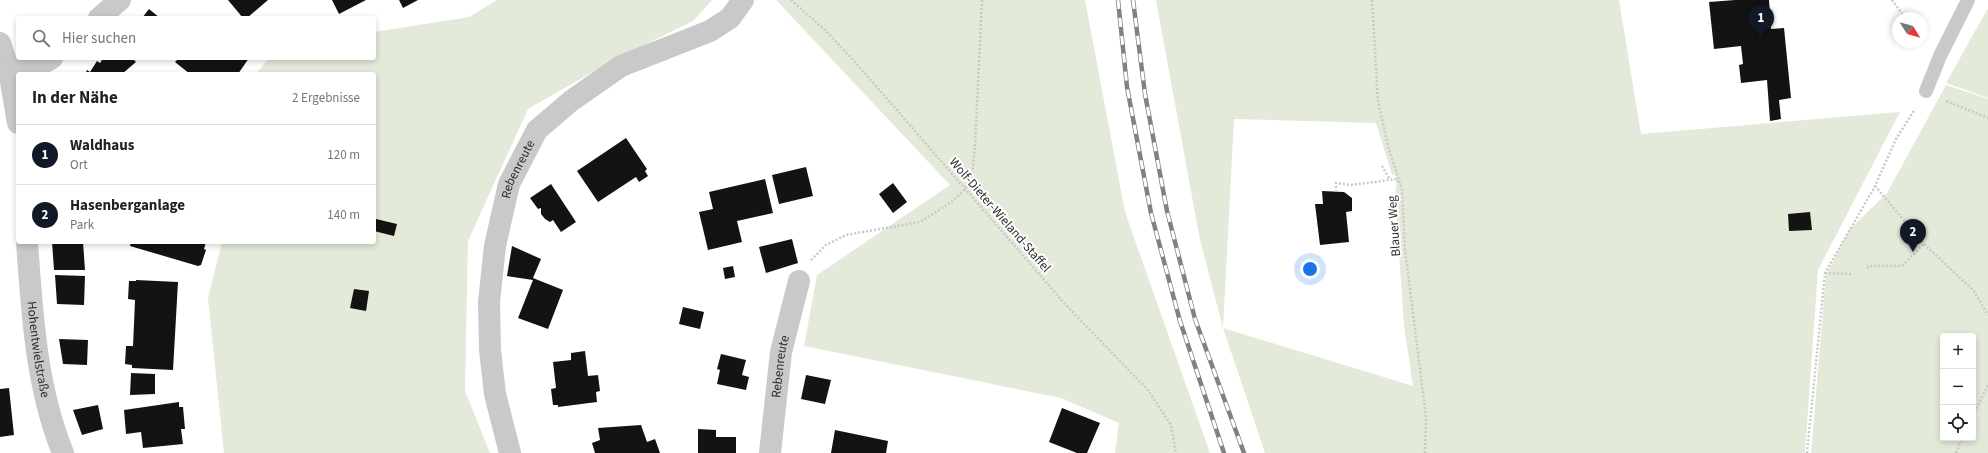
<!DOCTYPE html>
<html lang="de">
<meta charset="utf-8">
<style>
:root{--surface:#fff;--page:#f6f6f6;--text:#222;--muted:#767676;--line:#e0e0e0;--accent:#111827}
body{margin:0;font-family:"Source Sans 3",sans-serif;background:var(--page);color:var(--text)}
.controls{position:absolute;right:12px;bottom:12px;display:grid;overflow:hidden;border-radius:4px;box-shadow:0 2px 6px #0003}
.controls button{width:36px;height:36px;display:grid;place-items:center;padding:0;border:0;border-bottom:1px solid var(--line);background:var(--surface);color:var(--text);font:20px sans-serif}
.compass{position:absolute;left:1892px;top:12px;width:36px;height:36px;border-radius:50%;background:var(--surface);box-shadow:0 2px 6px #0003;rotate:127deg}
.you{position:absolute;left:1310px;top:269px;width:14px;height:14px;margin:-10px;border:3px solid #fff;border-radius:50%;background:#1a73e8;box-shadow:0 0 0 6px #1a73e833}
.badge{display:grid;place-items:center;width:26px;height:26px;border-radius:50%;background:var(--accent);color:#fff;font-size:13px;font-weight:700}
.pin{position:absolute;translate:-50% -33px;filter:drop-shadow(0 1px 2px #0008)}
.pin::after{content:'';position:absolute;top:21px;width:14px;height:12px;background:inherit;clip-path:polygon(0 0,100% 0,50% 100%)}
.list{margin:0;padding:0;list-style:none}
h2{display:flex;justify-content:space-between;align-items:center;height:52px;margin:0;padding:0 16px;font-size:17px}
h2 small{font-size:13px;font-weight:400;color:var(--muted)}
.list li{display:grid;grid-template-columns:26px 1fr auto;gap:12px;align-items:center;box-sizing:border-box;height:60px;padding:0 16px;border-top:1px solid var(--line)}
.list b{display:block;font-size:15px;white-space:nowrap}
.list p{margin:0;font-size:13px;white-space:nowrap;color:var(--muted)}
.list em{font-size:13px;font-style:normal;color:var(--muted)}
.icon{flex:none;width:22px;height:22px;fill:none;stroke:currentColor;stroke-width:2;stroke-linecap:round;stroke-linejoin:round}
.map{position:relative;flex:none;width:1988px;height:453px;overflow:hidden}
.search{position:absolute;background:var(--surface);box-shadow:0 2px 6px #0003;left:16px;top:16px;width:360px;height:44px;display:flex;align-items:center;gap:10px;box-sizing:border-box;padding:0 14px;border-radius:4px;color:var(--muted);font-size:15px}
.panel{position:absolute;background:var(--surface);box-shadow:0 2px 6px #0003;left:16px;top:72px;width:360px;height:172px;border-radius:4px}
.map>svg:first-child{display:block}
.green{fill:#e3ead9;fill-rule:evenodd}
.building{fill:#131313}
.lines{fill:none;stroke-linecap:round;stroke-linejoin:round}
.path{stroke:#c9c9c9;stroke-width:2.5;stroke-dasharray:2 2;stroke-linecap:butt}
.service{stroke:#c9c9c9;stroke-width:14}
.minor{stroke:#c9c9c9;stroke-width:22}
.rail-casing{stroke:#818181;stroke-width:4.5}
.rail{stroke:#fff;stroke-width:3;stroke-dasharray:9;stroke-linecap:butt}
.labels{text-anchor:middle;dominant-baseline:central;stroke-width:4;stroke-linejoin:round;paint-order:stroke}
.street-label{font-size:13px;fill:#2c2c2c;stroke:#fff}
</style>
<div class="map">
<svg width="1988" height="453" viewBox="0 0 1988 453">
<rect width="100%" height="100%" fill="#fff"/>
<!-- green -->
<path class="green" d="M497,0H712L693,21L614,60L528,109L468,241L465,391L490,453H224L208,298L222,242H374V74H256L269,58H374V32L469,17Z
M776,0H1085L1125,212L1210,453H1115L1119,423L1061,398L804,346L817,275L950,185Z
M1156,0H1619L1641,134L1900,112L1818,270L1805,453H1265L1223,328L1200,240ZM1234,119L1376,123L1392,175L1394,174L1397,179L1395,194L1404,325L1413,386L1223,328Z
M1988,8V98L1946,83Z
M1946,85L1988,99V453H1811L1826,275L1850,229L1887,193ZM1943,336H1973V438H1943Z"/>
<!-- building -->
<path class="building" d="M228,0H268L247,18H243Z
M332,0H366L339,14Z
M399,0H418L403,8Z
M1735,0H1769L1771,29L1784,28L1791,98L1779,100L1781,119L1770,121L1767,80L1741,83L1739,65L1743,64L1741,46L1714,49L1709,2Z
M149,9L160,18H142Z
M103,58H132L136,62L122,74H85L87,70L90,72L97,61L100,63Z
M179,58H249L238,74H190L175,62Z
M626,138L647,169L645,171L648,176L639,182L636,177L598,202L577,171Z
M806,167L813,196L779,204L772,175Z
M765,179L773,213L737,221L742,242L708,250L699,212L713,209L709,192Z
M893,183L907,202L893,213L879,194Z
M551,184L576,222L561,232L553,220L550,222L545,219L541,214V208L538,209L530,198Z
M1322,191L1344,192L1352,198V211L1346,212L1349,242L1320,245L1315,204H1323Z
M1810,212L1812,230L1789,231L1788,214Z
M376,219L397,224L394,236L374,231Z
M792,239L798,263L766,273L759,247Z
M52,242H83L85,270H54Z
M131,242H206L204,249L206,250L201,265L198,266L130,246Z
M512,246L541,259L533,278L563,290L548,329L518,318L533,280L507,276Z
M733,266L735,277L725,279L723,268Z
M55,275L85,276L84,305L57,304Z
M136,280L178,282L173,370L132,368V365L125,364L126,346H133L134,324L135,300L128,299L129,281H136Z
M354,289L369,291L366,311L350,308Z
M683,307L704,312L700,329L679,324Z
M59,339L88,340L87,365L63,364Z
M585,351L588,376L598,375L600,391L596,392L597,402L558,407V405H553L551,389L556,388L553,362L571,360V353Z
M721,354L746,360L742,375L749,377L746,390L717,384L720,370L717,369Z
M131,373L155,374V394L130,395Z
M806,375L831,380L825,404L801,399Z
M9,388L14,435L0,437V389Z
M179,402V407H183L185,429H181L183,444L143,448L141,432L126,434L124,410Z
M98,405L103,429L82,435L73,410Z
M1062,408L1100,423L1087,453H1077L1049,442Z
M641,425L647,442L655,439L660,453H595L592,443L600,440L598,428Z
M698,429L716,430V437H736V453H698Z
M835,430L888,441L886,453H831Z"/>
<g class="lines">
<!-- path -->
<path class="path" d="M791,0L825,30L856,63L1064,303L1147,389L1171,425L1176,453
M1372,0L1378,101L1388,146L1402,189L1405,249L1426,417L1425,453
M1892,0L1905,18
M1946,101L1988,118
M1382,166L1390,180
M1875,186L1924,244L1974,291L1988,315
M1336,192V183L1351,185L1397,179L1398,182
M811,260L826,245L846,235L920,222L953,201L964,190L972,177L975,145L982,0
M1867,268L1869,266H1902L1924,244
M1825,273L1852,274
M1973,416L1988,385
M1807,453L1825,273L1875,186L1896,139L1915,109
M1956,453L1962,438"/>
<!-- service -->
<path class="service" d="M1926,91L1940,56L1968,0"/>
<!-- minor -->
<g class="minor">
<path d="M99,18L120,0"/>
<path d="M0,43L9,70L18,123"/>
<path d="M0,67C18,71 37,68 52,58"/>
<path id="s1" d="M27,242C32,312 36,387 63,453"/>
<path id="s2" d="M510,453L495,394L490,350L489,302L495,246L509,184L537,130L571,101L621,66L710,31L730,18L743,0"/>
<path id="s3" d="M770,453L781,352L799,281"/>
</g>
<defs>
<path id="rail" d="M1118,0L1127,87L1151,213L1180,321L1224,453
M1133,0L1145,94L1167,211L1195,319L1244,453"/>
</defs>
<!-- rail casing -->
<use href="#rail" class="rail-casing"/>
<!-- rail -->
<use href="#rail" class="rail"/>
</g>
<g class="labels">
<!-- street labels -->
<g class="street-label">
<text stroke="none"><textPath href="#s2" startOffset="290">Rebenreute</textPath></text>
<text transform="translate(1000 215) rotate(49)">Wolf-Dieter-Wieland-Staffel</text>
<text transform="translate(1394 226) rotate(-94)">Blauer Weg</text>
<text stroke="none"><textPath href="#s1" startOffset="108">Hohentwielstraße</textPath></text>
<text stroke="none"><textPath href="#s3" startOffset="87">Rebenreute</textPath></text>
</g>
</g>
</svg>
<div class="controls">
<button>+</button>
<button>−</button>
<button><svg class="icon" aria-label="locate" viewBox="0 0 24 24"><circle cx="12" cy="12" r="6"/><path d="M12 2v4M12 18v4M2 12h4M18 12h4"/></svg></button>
</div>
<svg class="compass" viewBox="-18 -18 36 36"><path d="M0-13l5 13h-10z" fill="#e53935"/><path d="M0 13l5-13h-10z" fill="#767676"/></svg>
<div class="you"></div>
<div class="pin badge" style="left:1761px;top:38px">1</div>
<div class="pin badge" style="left:1913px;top:252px">2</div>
<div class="search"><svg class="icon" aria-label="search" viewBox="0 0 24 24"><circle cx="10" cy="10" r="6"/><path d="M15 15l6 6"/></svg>Hier suchen</div>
<section class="panel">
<h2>In der Nähe<small>2 Ergebnisse</small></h2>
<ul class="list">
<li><span class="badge">1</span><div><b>Waldhaus</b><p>Ort</p></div><em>120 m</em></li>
<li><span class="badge">2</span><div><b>Hasenberganlage</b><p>Park</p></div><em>140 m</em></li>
</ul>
</section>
</div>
